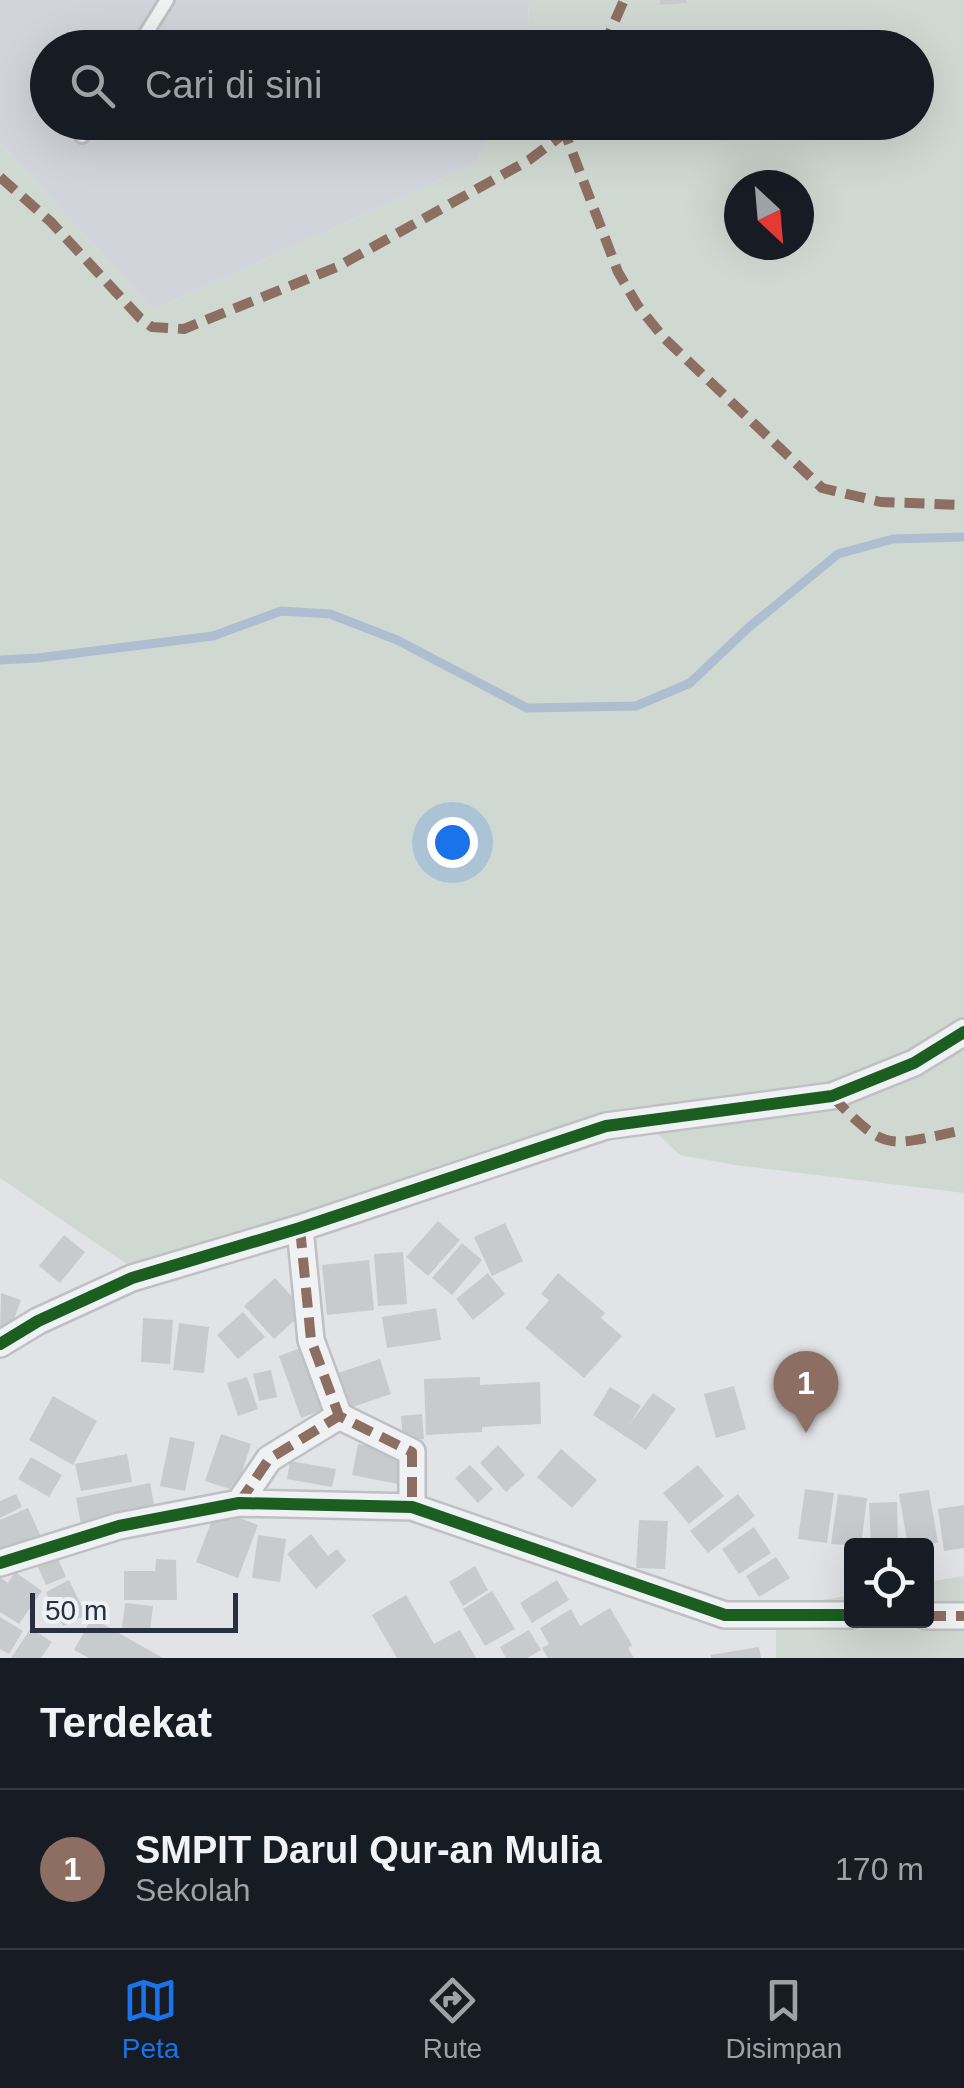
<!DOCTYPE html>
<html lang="id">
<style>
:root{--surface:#171b24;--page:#242831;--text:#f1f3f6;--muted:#9ea1a6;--line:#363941;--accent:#1a73e8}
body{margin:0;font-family:Helvetica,sans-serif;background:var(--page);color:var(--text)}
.controls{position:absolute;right:30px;bottom:30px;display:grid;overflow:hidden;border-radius:10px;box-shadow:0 10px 40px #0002}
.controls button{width:90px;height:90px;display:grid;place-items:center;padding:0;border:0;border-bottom:2px solid var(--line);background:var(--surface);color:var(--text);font:50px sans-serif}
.compass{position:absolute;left:724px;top:170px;width:90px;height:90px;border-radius:50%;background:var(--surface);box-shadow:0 10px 40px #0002;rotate:154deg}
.scale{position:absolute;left:30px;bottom:25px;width:208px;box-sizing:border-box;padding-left:10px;border:5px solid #282f3e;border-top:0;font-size:28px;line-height:35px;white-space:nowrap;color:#282f3e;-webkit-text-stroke:8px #eef1f5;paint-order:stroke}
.you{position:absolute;left:452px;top:842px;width:35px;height:35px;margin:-25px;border:8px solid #fff;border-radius:50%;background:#1a73e8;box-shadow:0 0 0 15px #1a73e833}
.badge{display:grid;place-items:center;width:65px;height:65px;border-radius:50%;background:var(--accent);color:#fff;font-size:32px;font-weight:700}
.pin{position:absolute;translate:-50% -82px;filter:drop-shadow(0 2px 5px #0008)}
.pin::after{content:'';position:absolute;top:52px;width:35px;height:30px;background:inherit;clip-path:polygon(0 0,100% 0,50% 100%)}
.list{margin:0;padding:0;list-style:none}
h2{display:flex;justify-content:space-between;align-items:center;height:130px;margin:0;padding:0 40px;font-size:42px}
h2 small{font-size:32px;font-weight:400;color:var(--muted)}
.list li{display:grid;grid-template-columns:65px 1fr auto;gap:30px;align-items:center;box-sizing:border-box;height:160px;padding:0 40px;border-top:2px solid var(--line)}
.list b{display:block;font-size:38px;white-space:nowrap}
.list p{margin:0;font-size:32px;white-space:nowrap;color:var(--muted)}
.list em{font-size:32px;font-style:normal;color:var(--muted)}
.icon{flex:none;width:55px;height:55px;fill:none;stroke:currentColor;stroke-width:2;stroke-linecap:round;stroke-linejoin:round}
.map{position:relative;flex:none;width:964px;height:1658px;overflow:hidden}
.search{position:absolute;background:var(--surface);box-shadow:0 10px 40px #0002;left:30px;right:30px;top:30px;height:110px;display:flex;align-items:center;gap:25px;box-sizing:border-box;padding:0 35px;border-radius:55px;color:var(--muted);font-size:38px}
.sheet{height:290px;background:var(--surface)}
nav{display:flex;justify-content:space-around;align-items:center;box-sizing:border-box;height:140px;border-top:2px solid var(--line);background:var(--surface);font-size:28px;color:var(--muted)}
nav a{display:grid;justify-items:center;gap:5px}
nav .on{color:var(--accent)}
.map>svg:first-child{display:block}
.built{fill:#d1d4da}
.green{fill:#d0d9d1;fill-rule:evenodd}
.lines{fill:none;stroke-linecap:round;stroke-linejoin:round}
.stream{stroke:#afbdd0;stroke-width:9}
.building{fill:#c8cbce}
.lane-casing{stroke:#bec0c3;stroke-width:18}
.street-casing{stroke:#bec0c3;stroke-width:30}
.lane{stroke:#f0f1f2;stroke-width:12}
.street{stroke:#f0f1f2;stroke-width:25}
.quiet{stroke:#8d6e63;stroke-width:10;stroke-dasharray:20 10;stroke-linecap:butt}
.cycleway-casing{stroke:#eef1f5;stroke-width:19}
.cycleway{stroke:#1b5e20;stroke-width:12}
</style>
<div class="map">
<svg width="964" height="1658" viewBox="0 0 964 1658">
<rect width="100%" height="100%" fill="#e1e3e6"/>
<!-- built -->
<path class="built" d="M0,0H529L527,47L48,48V122L495,123L475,164L153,310L0,143Z"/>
<!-- green -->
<path class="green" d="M529,0H964V1193L735,1165L680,1155L646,1123L149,1279L0,1178V143L153,310L475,164L495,123L916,122V48L527,47ZM739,185H799V245H739Z
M964,1576V1658H776V1608L851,1595L852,1620H926L927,1582Z"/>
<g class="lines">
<!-- stream -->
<path class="stream" d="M0,660L38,658L213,636L281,611L330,614L397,640L527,708L636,706L690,683L748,628L838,554L893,539L964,537"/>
</g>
<!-- building -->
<path class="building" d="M660,0H686V3L660,5Z
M438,1221L460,1240L428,1276L406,1257Z
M505,1223L523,1261L492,1276L474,1237Z
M64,1235L85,1252L60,1283L39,1266Z
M462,1243L482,1260L452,1295L432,1278Z
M403,1252L407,1304L378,1306L374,1254Z
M369,1260L374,1310L327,1315L322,1265Z
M488,1273L505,1294L473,1320L456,1299Z
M558,1273L605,1313L601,1318L622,1336L584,1378L525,1328L549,1300L541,1294Z
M275,1278L305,1311L274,1339L244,1306Z
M1,1293L21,1300L9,1333L0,1330Z
M436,1308L441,1340L387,1348L382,1317Z
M243,1312L265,1337L238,1359L217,1335Z
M143,1318L173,1320L170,1364L141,1362Z
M179,1323L209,1327L204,1373L173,1370Z
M306,1346L328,1408L301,1418L279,1356Z
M380,1359L391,1394L344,1410L332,1375Z
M271,1370L277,1397L259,1401L253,1374Z
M247,1377L258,1409L238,1416L227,1383Z
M480,1377V1385L540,1382L541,1424L482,1427V1432L426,1435L424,1379Z
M734,1386L746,1429L716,1438L704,1394Z
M610,1387L641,1406L629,1425L653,1393L676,1409L646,1450L593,1415Z
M53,1396L97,1421L73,1465L29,1440Z
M422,1414L424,1439L403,1441L401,1416Z
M221,1434L251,1444L236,1491L205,1481Z
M170,1437L195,1442L185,1491L160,1486Z
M358,1444L404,1454L398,1484L352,1475Z
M498,1445L525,1475L506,1492L480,1463Z
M561,1449L597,1480L572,1508L537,1477Z
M127,1454L132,1482L81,1491L75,1464Z
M31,1457L62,1475L49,1497L18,1479Z
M290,1461L336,1469L332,1487L287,1479Z
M470,1465L493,1489L478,1503L455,1478Z
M698,1465L724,1496L689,1524L663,1493Z
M150,1483L156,1515L82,1530L76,1498Z
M805,1489L834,1493L827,1543L798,1539Z
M929,1490L938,1543L908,1546L899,1494Z
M16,1494L22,1507L0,1518V1501Z
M738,1494L755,1516L708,1553L690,1531Z
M838,1494L867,1498L861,1546L831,1544Z
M897,1502L898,1546H871L869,1503Z
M964,1505V1548L944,1551L938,1509Z
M28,1508L41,1537L0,1555V1520Z
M216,1509L258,1525L238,1578L196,1562Z
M639,1520L668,1521L665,1569L636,1568Z
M754,1527L771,1553L739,1574L722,1549Z
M311,1534L328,1556L337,1549L346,1561L316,1589L287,1554Z
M258,1535L286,1539L280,1582L252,1578Z
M55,1552L66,1577L46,1585L35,1560Z
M776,1557L790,1578L759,1597L746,1576Z
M156,1559L176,1560L177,1600H124V1571H155Z
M475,1566L488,1590L463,1606L449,1582Z
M15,1572L42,1591L19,1624L0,1612V1577L8,1583Z
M69,1580L86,1615L63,1626L46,1592Z
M557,1580L569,1600L532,1623L520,1603Z
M492,1591L515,1629L485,1646L463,1609Z
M406,1595L434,1644L460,1630L476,1658H397L372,1615Z
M125,1603L153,1606L150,1630L122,1628Z
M610,1608L632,1645L628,1648L634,1658H548L542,1648L549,1644L540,1628L571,1609L580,1626Z
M0,1617L23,1631L9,1654L0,1649Z
M92,1618L163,1658H89L74,1650Z
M31,1628L52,1642L41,1658H11Z
M529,1630L541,1650L527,1658H506L500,1647Z
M759,1647L761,1658H711V1655Z"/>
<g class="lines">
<defs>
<path id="lane" d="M137,48L167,0
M82,136L90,122"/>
<path id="street" d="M300,1228L311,1340L339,1416L412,1452V1507
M0,1344L38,1321L132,1278L300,1228L606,1126L832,1096L914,1063L964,1032
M239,1503L269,1459L339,1416
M0,1563L119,1526L239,1503L412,1507L725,1615H852
M926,1616H964"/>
</defs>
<!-- lane casing -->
<use href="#lane" class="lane-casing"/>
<!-- street casing -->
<use href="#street" class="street-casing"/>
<!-- lane -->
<use href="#lane" class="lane"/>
<!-- street -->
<use href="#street" class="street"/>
<!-- quiet -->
<path class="quiet" d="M603,48L624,0
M568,125L565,133L618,272L638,306L664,338L822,488L881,502L964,505
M0,177L51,222L140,318L152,327L184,329L337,267L529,160L565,133
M832,1096C888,1155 888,1145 964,1130
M300,1228L311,1340L339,1416L412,1452V1507
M239,1503L269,1459L339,1416
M926,1616H964"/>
<defs>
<path id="cycleway" d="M0,1344L38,1321L132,1278L300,1228L606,1126L832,1096L914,1063L964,1032
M0,1563L119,1526L239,1503L412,1507L725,1615H852"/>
</defs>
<!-- cycleway casing -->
<use href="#cycleway" class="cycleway-casing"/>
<!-- cycleway -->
<use href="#cycleway" class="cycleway"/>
</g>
</svg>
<div class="controls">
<button><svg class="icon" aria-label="locate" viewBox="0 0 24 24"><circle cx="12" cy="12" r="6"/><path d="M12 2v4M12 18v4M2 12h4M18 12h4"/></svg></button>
</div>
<svg class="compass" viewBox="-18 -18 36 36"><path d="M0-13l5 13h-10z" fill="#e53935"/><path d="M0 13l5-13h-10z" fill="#9ea1a6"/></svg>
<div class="scale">50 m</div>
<div class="you"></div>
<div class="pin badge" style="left:806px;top:1433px;background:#8d6e63">1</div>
<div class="search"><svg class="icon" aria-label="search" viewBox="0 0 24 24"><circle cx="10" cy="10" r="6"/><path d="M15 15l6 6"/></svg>Cari di sini</div>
</div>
<section class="sheet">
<h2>Terdekat<small></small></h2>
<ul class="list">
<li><span class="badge" style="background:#8d6e63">1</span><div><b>SMPIT Darul Qur-an Mulia</b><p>Sekolah</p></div><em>170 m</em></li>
</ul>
</section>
<nav>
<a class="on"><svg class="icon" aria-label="map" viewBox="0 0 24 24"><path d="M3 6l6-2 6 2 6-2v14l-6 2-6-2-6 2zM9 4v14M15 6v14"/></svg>Peta</a>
<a><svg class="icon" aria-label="directions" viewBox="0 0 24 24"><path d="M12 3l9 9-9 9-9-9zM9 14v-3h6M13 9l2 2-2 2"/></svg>Rute</a>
<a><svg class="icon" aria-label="saved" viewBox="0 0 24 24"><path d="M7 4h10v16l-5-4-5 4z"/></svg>Disimpan</a>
</nav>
